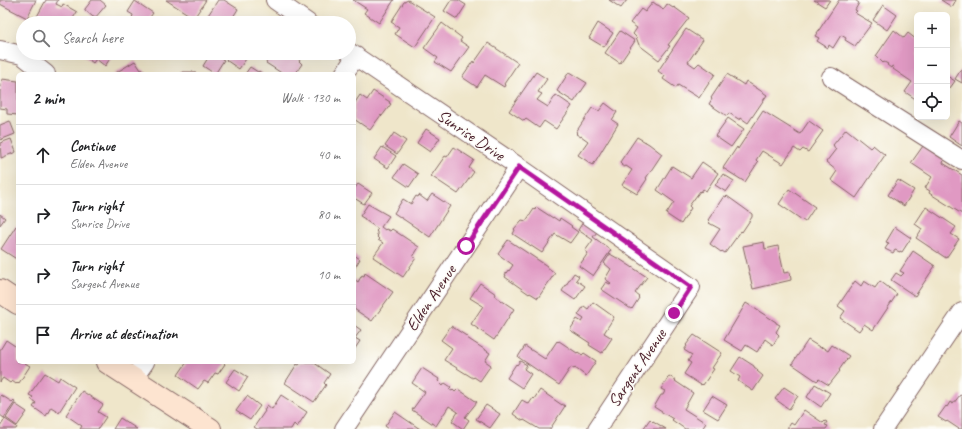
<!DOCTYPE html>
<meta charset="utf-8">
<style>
:root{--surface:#fff;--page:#f2f2f2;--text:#202124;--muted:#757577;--line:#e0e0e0}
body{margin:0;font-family:Caveat,sans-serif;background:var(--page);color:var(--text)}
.controls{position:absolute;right:12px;top:12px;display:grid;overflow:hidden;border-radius:6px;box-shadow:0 4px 16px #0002}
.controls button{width:36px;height:36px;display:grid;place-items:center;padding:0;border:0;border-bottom:1px solid var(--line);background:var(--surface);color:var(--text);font:20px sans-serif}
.stop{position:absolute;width:12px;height:12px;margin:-9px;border:3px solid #b5179e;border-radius:50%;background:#fff}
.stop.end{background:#b5179e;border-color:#fff;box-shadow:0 1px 4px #0008}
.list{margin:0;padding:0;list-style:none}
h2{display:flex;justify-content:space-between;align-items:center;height:52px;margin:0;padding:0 16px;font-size:17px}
h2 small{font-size:13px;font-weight:400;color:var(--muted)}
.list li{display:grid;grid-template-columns:26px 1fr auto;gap:12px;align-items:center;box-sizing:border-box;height:60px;padding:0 16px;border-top:1px solid var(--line)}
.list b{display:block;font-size:15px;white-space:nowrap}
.list p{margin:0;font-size:13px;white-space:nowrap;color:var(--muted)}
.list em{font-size:13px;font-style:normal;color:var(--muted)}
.icon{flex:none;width:22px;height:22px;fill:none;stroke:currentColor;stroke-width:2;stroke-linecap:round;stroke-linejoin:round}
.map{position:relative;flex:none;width:962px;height:429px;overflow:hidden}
.search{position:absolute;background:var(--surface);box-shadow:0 4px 16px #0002;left:16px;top:16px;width:340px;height:44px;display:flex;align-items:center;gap:10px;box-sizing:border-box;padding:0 14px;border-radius:22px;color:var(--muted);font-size:15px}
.panel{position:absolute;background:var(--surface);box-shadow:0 4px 16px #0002;left:16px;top:72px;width:340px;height:292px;border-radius:6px}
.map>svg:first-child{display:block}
.building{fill:#e099c3}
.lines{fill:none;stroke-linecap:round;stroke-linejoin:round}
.street-casing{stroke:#846563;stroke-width:20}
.secondary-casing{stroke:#846563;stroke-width:24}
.street{stroke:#fff;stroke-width:18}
.secondary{stroke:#fde4d0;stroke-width:22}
.route{stroke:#b5179e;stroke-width:5}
.labels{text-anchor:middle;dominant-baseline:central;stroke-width:3;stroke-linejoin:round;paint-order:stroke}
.street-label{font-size:17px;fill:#4a1f2b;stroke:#fdfcf7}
</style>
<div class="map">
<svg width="962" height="429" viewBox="0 0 962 429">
<rect width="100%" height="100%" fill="#fdfcf7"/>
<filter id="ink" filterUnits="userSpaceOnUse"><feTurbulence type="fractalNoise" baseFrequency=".025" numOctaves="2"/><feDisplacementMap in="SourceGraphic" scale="8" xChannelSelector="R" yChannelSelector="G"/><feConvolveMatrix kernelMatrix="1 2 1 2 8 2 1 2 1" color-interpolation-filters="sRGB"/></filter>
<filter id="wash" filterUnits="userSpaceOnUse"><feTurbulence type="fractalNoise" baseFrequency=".012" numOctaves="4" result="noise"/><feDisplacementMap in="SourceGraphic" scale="16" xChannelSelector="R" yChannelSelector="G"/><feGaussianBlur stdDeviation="0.9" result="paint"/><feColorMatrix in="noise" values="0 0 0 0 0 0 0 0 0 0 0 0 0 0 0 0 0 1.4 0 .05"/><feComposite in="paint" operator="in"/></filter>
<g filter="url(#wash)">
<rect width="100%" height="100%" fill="#efe6ca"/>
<g id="blocks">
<!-- building -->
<path class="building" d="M0,0H36L27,18L0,4Z
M46,0H58L56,4L62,7L63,4L77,12L70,23H36L34,22Z
M92,0H100L106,5L95,18L94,17H93L85,10V9Z
M166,0H206L194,18Z
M218,0H224L238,9L233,17L242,22L241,23H203Z
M353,0H394L379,23L364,13L367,9Z
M408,0L435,17L415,47L395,34L399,27L391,22L404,2Z
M451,0H458L466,5L457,19L444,11Z
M609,0H627L621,8Z
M814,0H830L825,7Z
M839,0H855L859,3L855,10L857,11L855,13L872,23L855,46L845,40L846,38L841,35L833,48L829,45L828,48L817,41L819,38L815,36Z
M941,0H956L952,7Z
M135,1L153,13L146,23H139L132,18L133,15L128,12Z
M653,2L657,5H658L661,7L662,9L663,10L667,4L673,8L674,7L689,18L668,45L670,46L659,60L639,45L636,37L633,34L637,28L630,23L641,9L645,12Z
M883,5L897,15L887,30L873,20Z
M442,23L462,38L460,41L469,47L451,72L435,62L438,58L424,48Z
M598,23L613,33L604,47L589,38Z
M686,29L703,40L688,62L695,67L699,63L715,74L699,98L678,85L676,88L663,79L665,76L658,71Z
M894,30L904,38L908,33L917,40V71L916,72L917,73V100L905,92L912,82L893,69L894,67L892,66L891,68L887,65L888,64L884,62L883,63L876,56Z
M620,31L635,41L620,63L605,53Z
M488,43L518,63L504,84L505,85L504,87L485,75L477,87L462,77L473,61L474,63Z
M80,53H114L105,66L96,59L93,63Z
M211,53L224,60L215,74L203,66Z
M231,53H243L248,56L239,69L226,60Z
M272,53H304L299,61L302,64L295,74H283L266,63Z
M135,61L141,70L143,69L146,74H114Z
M250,67L258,72L259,71L263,74H245Z
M962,68V83L955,79Z
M182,72H195V74H182Z
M536,72L547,79L538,92L542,94L537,100L548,107L556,95L572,106L556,129L544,121L539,128L526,119L524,121L509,111Z
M569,72L587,83L574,102L557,91Z
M727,74L744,85L746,81L767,95L748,123L741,118L740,120L729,113L727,116L709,104L712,99L711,98Z
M947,76L955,81L950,88L947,86Z
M2,79L18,81V115L7,114V109L0,108V92Z
M373,91L390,102L389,103L391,104L382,116L381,115L370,130L354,119V104L360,95L367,100Z
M605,103L617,112L612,120L618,124L593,165L578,155L588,141L581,136V137L576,134L577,133L576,132L592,108L599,111Z
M763,111L800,134L809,121L823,131L808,152L803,149L800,152L794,148L783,164L762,151L756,160L758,162L745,182L723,168L737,147L738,149Z
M728,118L744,129L731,147L715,136Z
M10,121L15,134L0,140V125Z
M959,121L962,123V146L949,137Z
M426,129L440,138L430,152L417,143Z
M846,129L870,148L873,145L885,155L856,198L831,180L837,171L826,162L836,149L834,148V146L833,145Z
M394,133L406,141L397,154L385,146Z
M637,137L649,144L662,154L646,178L647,179L637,194L622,185L632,170L626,166L624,167L621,165L622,164L620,162Z
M11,139L16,152L1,158L0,143Z
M923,146L944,160L943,163L962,175V214L929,193L930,191L925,188L932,177L911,163Z
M382,147L396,156L388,168L374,159Z
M454,147L474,160L469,168L474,172L458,194L431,176L445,156L447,157Z
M702,162L718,173L706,191L703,189L701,192L700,191L689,206L691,208L681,224L666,214L674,202L657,190L672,166L691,178Z
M403,164L418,174L409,187L394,177Z
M723,174L734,181L726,192L715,185Z
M898,180L914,190L904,206L888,195Z
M358,184L372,193L364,204L354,198V189Z
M789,189L815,207L805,222L779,204Z
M432,194L450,206L430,237L394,213L403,199L411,204L416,196L418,197L419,195L427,201Z
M724,196L726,197L727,196L752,214V217L742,232L741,231L725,253L722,251L721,252L710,244L720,229L709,223L710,222L708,220Z
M368,204L389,216L381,227L385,230L386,229L390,231L392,229L419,247L413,257L416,258L403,277L373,257L383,243L378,240L379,239L377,237L378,236L377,235V232L376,231L378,229L365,220V219L360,216Z
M536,207L553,218V217L559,221L560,218L572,226L571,227L578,232L570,243L555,234L542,253L513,234L515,230L514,229L522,220L526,221L534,209L535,210Z
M926,207L956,227L951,234L959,239L946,258L916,238L922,229L915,224Z
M0,214L5,218L0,225Z
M583,222L597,232L593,237L611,250L593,276L579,266L588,253L585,251L593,240L578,230Z
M16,226L18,228V260L1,249Z
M895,227L911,238L902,252L900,251V252L895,250L893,253L885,249L889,243L886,242Z
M508,240L547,266V267L555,273L538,298L530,293L529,294L505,277L506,275H505L508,270L509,271L513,265L498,254Z
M764,242L765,249L778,246L784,273L790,272L791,280L753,289L743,246Z
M913,251L935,266L915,296L891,280L896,273L901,276L904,273L900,271Z
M610,254L617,258H618L647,277L635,293L639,296L638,297L639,298L632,309V308L631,309L601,289L606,282L610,284L611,283L605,279L611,269L604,263Z
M354,255L360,259L354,269Z
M365,273L393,292L372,321L354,309V279L358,282L362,275L364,276Z
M574,273L579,276L576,280L585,286L575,300L562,291Z
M855,281L861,286L864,281L875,288L880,281L897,294L873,330L864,324L859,331L840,318L845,311L838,306Z
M480,283L496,294L495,296L514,309L494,340L471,324L483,306L470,298Z
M593,302L614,317L604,333L612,338L602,353L589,345L590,343L570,330L577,319L582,322L584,319L578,315L584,306L588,309Z
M746,303L776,322V323L780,325L776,332L779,335L773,345L765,339L757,352L746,345L742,351L724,340Z
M354,325L361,330L355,338L360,341L354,350Z
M451,326L468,337L467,338L490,353L485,361L491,365L480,381L474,377L473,378L444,360L452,348L441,340Z
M694,335L722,353L712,368L714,369L703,385L702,384L701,385L684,374L691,363L688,361L692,355L684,350L687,346L686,345Z
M6,340L18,348V362H23L30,366L19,383L18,382L16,384L12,381L10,383L3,378L0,382V350Z
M808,340L821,348L822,347L828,351L832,345L849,356L839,370L840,371L829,385L819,379L817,381L792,364Z
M557,341L558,342L559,341L577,353L578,352L582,355L584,353L596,361L586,376L575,368L574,369L571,367L559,385L518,357L525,346L545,359Z
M740,357L754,366V367L758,370L757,371L763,376L753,391L738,381L740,377L731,371Z
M520,361L527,365L524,369L531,374L522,388L507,378L516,364L517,365Z
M187,362H223L225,364L218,374L215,373L208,383L204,381L198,389L178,375Z
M301,362H313L330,374L324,383L326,385L314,402L285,383L297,364L299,365Z
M422,368L439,379L438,381L443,386L445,383L451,387L449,389L452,391L453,390L455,392L458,389L477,402L465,417L469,420L463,429L452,421L458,412L449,406L436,426L412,410L425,392L412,383Z
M235,369L248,377L239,391L226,382Z
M45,373L58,381L60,377L75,387L59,412L51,407L46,416L33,407L36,403L31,399L33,397L29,395Z
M669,376L676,380L675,381L693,393L684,409L706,423L702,429H685L672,420L673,419L654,407L661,395H663L665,391L661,389Z
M815,384L830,393L821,407L807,397Z
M784,387L798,396L789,409L775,399Z
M540,390L562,405V404L565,406L550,429H539L524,420L523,421L513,414L522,400L529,404L533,398L534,399Z
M82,391L103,405L98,412L106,417L98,429H80L82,426L66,415Z
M1,395L12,402L14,400L15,402L4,418L0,415V396Z
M281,395L307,412L297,427L294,424L291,429H257L254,427L265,411L264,410L267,405L272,409Z
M960,395L962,396V429H959L947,421L946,422L938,417L946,406L947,407L950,402L953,404Z
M247,396L260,406L250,420L236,411Z
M712,396L727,405L718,419L703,410Z
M15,404L27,412L17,426L6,418Z
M486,405L500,414L490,428L476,419Z
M804,410L823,423L825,421L827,422L825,425L828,426L826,429H787L791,423L794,425Z
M395,412L420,429H389L385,426Z
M120,418L137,429H113Z
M5,419L17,427L16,429H0V427Z
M650,419L653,422V421L666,429H643Z"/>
</g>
</g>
<g filter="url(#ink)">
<use href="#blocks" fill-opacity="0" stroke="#846563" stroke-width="1"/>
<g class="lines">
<defs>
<path id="street" d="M275,0L308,23
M0,50L22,55L46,74
M349,52L519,167L691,287L597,429
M344,74L356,56
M831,77L962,160
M133,379L145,362
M344,429L519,167
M883,429L962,312"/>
<path id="secondary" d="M0,291L18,303
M107,362L210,429"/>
</defs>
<!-- street casing -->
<use href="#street" class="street-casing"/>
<!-- secondary casing -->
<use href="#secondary" class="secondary-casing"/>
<!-- street -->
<use href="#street" class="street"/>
<!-- secondary -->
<use href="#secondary" class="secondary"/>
</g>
</g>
<g class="lines" filter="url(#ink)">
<!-- route -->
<path class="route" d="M466,246L519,167L691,287L674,313"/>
</g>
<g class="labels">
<!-- street labels -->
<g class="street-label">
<text transform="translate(471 135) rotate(34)">Sunrise Drive</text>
<text transform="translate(431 298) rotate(-56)">Elden Avenue</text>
<text transform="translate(637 368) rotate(-56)">Sargent Avenue</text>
</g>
</g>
</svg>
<div class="controls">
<button>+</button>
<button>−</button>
<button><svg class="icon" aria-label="locate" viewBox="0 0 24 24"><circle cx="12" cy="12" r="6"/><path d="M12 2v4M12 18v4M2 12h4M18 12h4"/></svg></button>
</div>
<div class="stop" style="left:466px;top:246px"></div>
<div class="stop end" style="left:674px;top:313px"></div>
<div class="search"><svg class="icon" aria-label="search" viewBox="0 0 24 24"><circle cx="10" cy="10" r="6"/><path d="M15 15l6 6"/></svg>Search here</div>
<section class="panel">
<h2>2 min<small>Walk · 130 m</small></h2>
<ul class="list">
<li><svg class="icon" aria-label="ahead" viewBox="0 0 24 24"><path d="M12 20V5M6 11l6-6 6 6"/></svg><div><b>Continue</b><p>Elden Avenue</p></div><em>40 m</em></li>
<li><svg class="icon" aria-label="right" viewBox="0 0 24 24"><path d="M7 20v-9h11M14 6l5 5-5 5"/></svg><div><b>Turn right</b><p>Sunrise Drive</p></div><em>80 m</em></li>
<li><svg class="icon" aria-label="right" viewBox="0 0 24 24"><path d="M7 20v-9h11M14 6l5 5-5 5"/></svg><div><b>Turn right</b><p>Sargent Avenue</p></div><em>10 m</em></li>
<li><svg class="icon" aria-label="arrive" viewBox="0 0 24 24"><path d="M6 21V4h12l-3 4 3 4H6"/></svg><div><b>Arrive at destination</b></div></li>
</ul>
</section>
</div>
